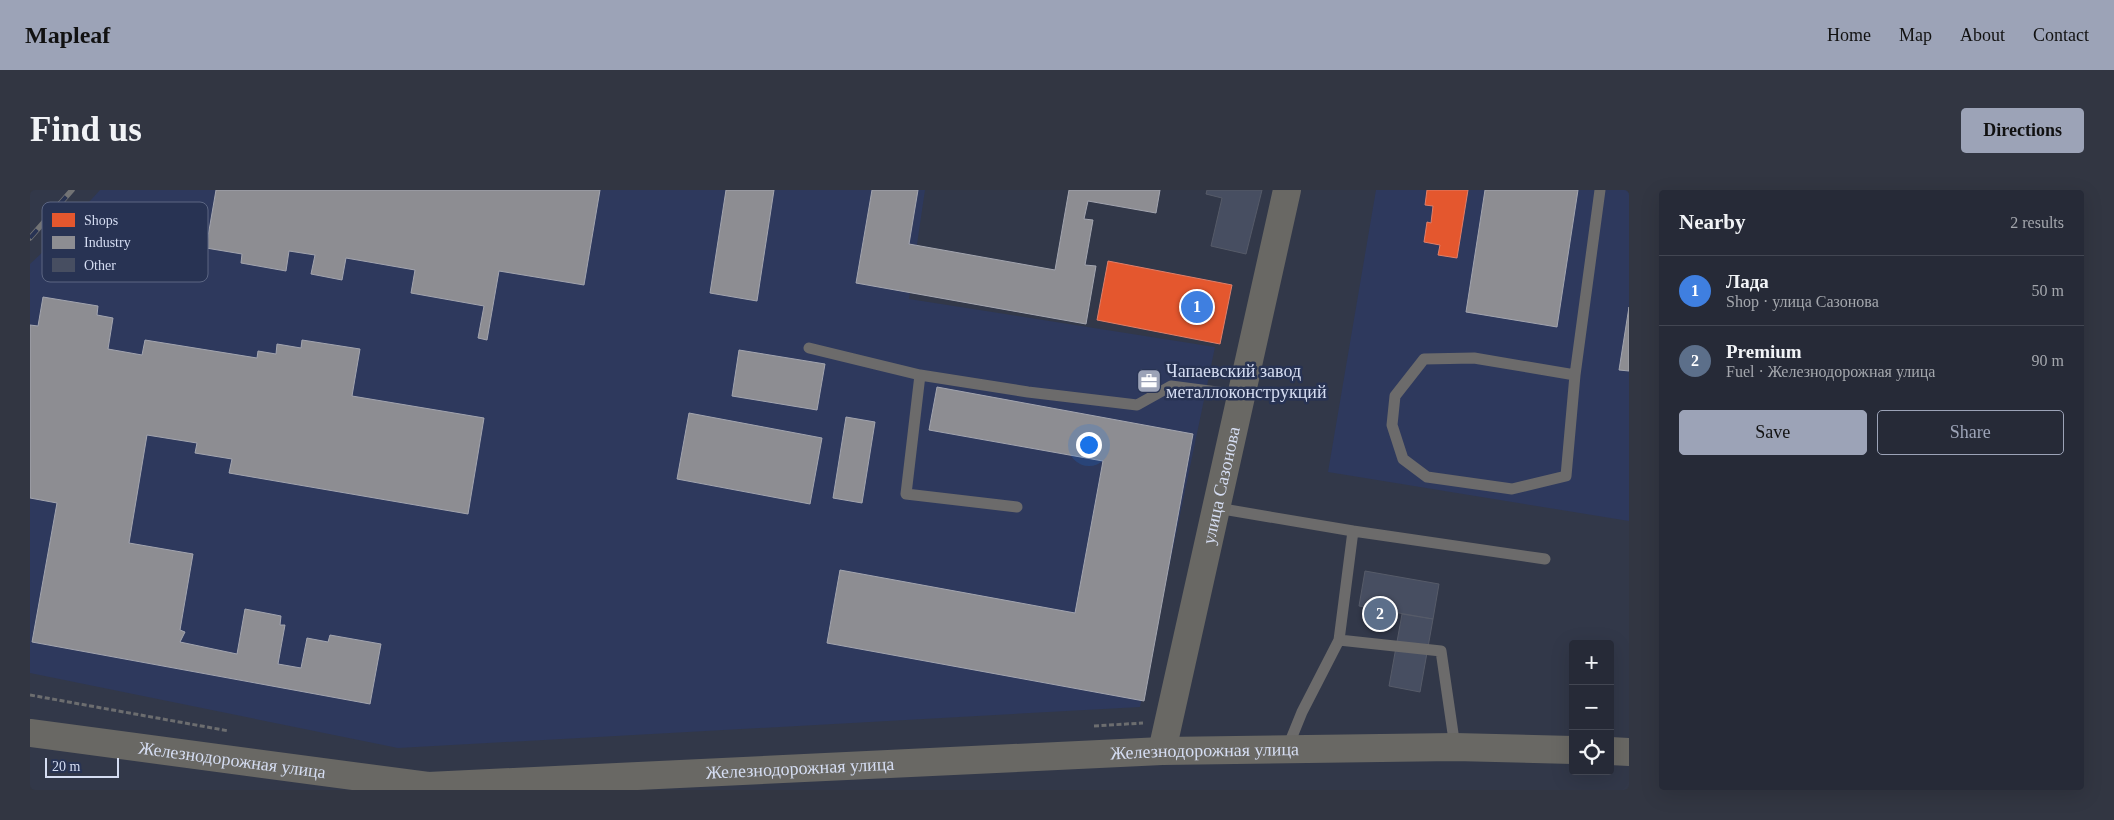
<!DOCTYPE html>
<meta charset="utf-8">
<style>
:root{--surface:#262a37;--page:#323642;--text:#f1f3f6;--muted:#a4a7ad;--line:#424652;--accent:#9ca3b7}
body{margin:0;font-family:"Times New Roman",serif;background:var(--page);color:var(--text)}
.controls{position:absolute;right:15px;bottom:15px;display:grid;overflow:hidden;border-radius:5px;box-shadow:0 5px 20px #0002}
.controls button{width:45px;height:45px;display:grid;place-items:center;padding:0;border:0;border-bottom:1px solid var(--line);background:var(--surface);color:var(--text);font:25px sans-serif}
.scale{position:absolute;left:15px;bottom:12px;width:74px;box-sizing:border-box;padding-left:5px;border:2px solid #d5ddf2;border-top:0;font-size:14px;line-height:18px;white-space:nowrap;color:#d5ddf2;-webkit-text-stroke:4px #283353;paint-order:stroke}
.you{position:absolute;left:1058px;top:254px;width:18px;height:18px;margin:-12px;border:4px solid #fff;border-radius:50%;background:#1a73e8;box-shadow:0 0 0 8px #1a73e833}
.badge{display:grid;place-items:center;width:32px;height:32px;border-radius:50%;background:var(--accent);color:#fff;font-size:16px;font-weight:700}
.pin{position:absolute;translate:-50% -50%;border:2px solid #fff;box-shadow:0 1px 5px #0006}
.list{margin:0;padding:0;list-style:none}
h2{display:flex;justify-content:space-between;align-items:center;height:65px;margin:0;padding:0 20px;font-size:21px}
h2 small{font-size:16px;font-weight:400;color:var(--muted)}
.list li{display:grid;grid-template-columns:32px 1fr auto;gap:15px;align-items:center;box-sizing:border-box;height:70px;padding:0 20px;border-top:1px solid var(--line)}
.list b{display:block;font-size:19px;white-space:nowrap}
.list p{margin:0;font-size:16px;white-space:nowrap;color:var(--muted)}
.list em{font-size:16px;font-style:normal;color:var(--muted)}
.actions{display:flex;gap:10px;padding:15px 20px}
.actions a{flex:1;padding:11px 0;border:1px solid var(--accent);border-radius:5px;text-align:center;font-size:18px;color:var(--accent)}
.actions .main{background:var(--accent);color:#111}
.icon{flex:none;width:28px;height:28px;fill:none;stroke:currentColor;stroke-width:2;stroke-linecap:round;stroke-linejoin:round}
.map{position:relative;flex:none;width:1599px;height:600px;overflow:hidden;border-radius:5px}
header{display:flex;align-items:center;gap:30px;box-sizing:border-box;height:70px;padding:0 25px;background:var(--accent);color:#111}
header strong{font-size:24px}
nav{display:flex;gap:28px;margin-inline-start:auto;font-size:18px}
.intro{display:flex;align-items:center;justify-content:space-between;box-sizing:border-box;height:120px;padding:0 30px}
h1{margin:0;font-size:35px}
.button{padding:12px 22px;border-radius:5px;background:var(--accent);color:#111;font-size:18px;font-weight:700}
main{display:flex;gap:30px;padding:0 30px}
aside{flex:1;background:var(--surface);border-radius:5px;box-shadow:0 5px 20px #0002}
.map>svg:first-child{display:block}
.built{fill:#2e395d}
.shops{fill:#e4572e;stroke:#e07f69}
.industry{fill:#8d8d92;stroke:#a3a5af}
.building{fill:#474e61;stroke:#565b69}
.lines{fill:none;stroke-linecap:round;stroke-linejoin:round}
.path{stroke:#6c6d6f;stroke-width:3;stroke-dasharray:5 2.5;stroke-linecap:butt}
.lane{stroke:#6c6b6b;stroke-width:11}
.secondary{stroke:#696864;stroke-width:28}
.rail-casing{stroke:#727375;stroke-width:5.5}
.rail{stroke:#283353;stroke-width:4;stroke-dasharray:11;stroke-linecap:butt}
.labels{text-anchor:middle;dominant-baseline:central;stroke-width:5;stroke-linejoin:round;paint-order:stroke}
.poi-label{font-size:18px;fill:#d5ddf2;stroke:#283353;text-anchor:start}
.street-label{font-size:18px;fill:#d5ddf2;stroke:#283353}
.key{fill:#283353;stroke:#5c6683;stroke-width:1}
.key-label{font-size:14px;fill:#d5ddf2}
</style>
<header>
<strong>Mapleaf</strong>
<nav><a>Home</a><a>Map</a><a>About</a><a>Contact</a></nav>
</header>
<div class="intro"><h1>Find us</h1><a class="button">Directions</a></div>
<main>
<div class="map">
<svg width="1599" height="600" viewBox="0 0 1599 600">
<rect width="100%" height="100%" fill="#323849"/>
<!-- built -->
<path class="built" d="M70,0H895L879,109L1185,157L1110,517L368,558L0,483V74L16,59Z
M1346,0H1599V331L1298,282Z"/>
<!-- shops -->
<path class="shops" d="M1397,0H1438L1427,68L1408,65L1410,55L1394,52L1397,32L1401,33L1403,16L1395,15Z
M1078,71L1202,95L1190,154L1067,130Z"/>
<!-- industry -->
<path class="industry" d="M186,0H570L554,95L469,81L457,150L448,148L454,116L381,103L385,80L316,68L312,90L281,84L285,65L259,61L256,81L211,73L212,64L176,58Z
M696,0H744L727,111L680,103Z
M842,0H888L879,54L1025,80L1039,0H1130L1126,23L1058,11L1054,29L1063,30L1055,75L1066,76L1056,134L826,93Z
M1455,0H1548L1527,137L1436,122Z
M13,107L68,116L67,125L83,128L78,159L112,165L115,150L227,168L228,161L246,164L247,154L271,158L272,150L330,159L322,206L454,228L438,324L199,283L202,269L165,263L167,253L117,245L99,353L163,364L150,440L155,442L150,452L207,464L215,419L251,426L250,435H255L248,474L271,478L277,448L298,452L300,445L351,454L340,514L2,452L27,313L0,308V135L8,136Z
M1599,117V181L1589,180Z
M709,160L795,174L787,220L702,206Z
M907,197L1163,244L1114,511L797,453L810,380L1045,423L1073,271L899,240Z
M659,223L792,248L780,314L647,289Z
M816,227L845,232L832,313L803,308Z"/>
<!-- building -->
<path class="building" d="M1177,0H1232L1216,64L1181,56L1192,8L1176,4Z
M1335,381L1409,394L1403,429L1329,416Z
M1372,424L1403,429L1390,502L1359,496Z"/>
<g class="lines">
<!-- path -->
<path class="path" d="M0,505L199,541
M1064,536L1113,533"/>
<!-- lane -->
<path class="lane" d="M779,158L890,185L998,202L1107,215L1141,196L1210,205
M890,185L876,304L987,317
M1545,185L1444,168L1394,169L1365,206L1362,235L1373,269L1397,287L1482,299L1536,286L1545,185L1570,0
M1187,318L1323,341L1309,450
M1323,341L1515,369
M1257,559L1272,522L1309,450L1411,461L1425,557"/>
<!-- secondary -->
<g class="secondary">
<path id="s1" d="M0,543L398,596L1132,561L1425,557L1543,560"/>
<path id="s2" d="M1132,561L1257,0"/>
<path d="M1580,561L1599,562"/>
</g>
<defs>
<path id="rail" d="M0,48L42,0"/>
</defs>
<!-- rail casing -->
<use href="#rail" class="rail-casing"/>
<!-- rail -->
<use href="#rail" class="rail"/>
</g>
<!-- icons -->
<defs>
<symbol id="office-square" viewBox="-11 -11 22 22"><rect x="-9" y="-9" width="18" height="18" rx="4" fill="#9ca3b7" stroke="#283353"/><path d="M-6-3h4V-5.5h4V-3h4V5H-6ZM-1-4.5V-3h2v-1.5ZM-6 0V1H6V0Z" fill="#fff"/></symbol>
</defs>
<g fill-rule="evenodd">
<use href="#office-square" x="1105" y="177" width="28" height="28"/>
</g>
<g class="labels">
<!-- poi labels -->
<g class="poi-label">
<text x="1136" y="181">Чапаевский завод<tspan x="1136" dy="21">металлоконструкций</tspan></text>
</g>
<!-- street labels -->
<g class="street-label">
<text stroke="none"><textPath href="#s2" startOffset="272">улица Сазонова</textPath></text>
<text stroke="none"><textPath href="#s1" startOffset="1179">Железнодорожная улица</textPath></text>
<text stroke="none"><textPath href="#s1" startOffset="204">Железнодорожная улица</textPath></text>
<text stroke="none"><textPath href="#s1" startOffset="774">Железнодорожная улица</textPath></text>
</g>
</g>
<!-- legend -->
<rect x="12" y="12" width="166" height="80" rx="8" class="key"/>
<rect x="22" y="23" width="23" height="14" fill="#e4572e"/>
<rect x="22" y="46" width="23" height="13" fill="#8d8d92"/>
<rect x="22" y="68" width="23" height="14" fill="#474e61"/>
<g class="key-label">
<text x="54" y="35">Shops</text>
<text x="54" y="57">Industry</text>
<text x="54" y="80">Other</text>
</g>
</svg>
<div class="controls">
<button>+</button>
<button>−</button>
<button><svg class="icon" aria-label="locate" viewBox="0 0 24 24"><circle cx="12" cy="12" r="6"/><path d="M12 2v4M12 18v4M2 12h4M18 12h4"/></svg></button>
</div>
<div class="scale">20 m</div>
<div class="you"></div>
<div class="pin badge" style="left:1167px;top:117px;background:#3f7fe0">1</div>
<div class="pin badge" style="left:1350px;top:424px;background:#5c6f8a">2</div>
</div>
<aside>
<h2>Nearby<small>2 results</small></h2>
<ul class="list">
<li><span class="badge" style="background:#3f7fe0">1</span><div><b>Лада</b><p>Shop · улица Сазонова</p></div><em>50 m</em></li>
<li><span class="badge" style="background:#5c6f8a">2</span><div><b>Premium</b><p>Fuel · Железнодорожная улица</p></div><em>90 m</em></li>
</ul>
<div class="actions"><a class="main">Save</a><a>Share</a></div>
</aside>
</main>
